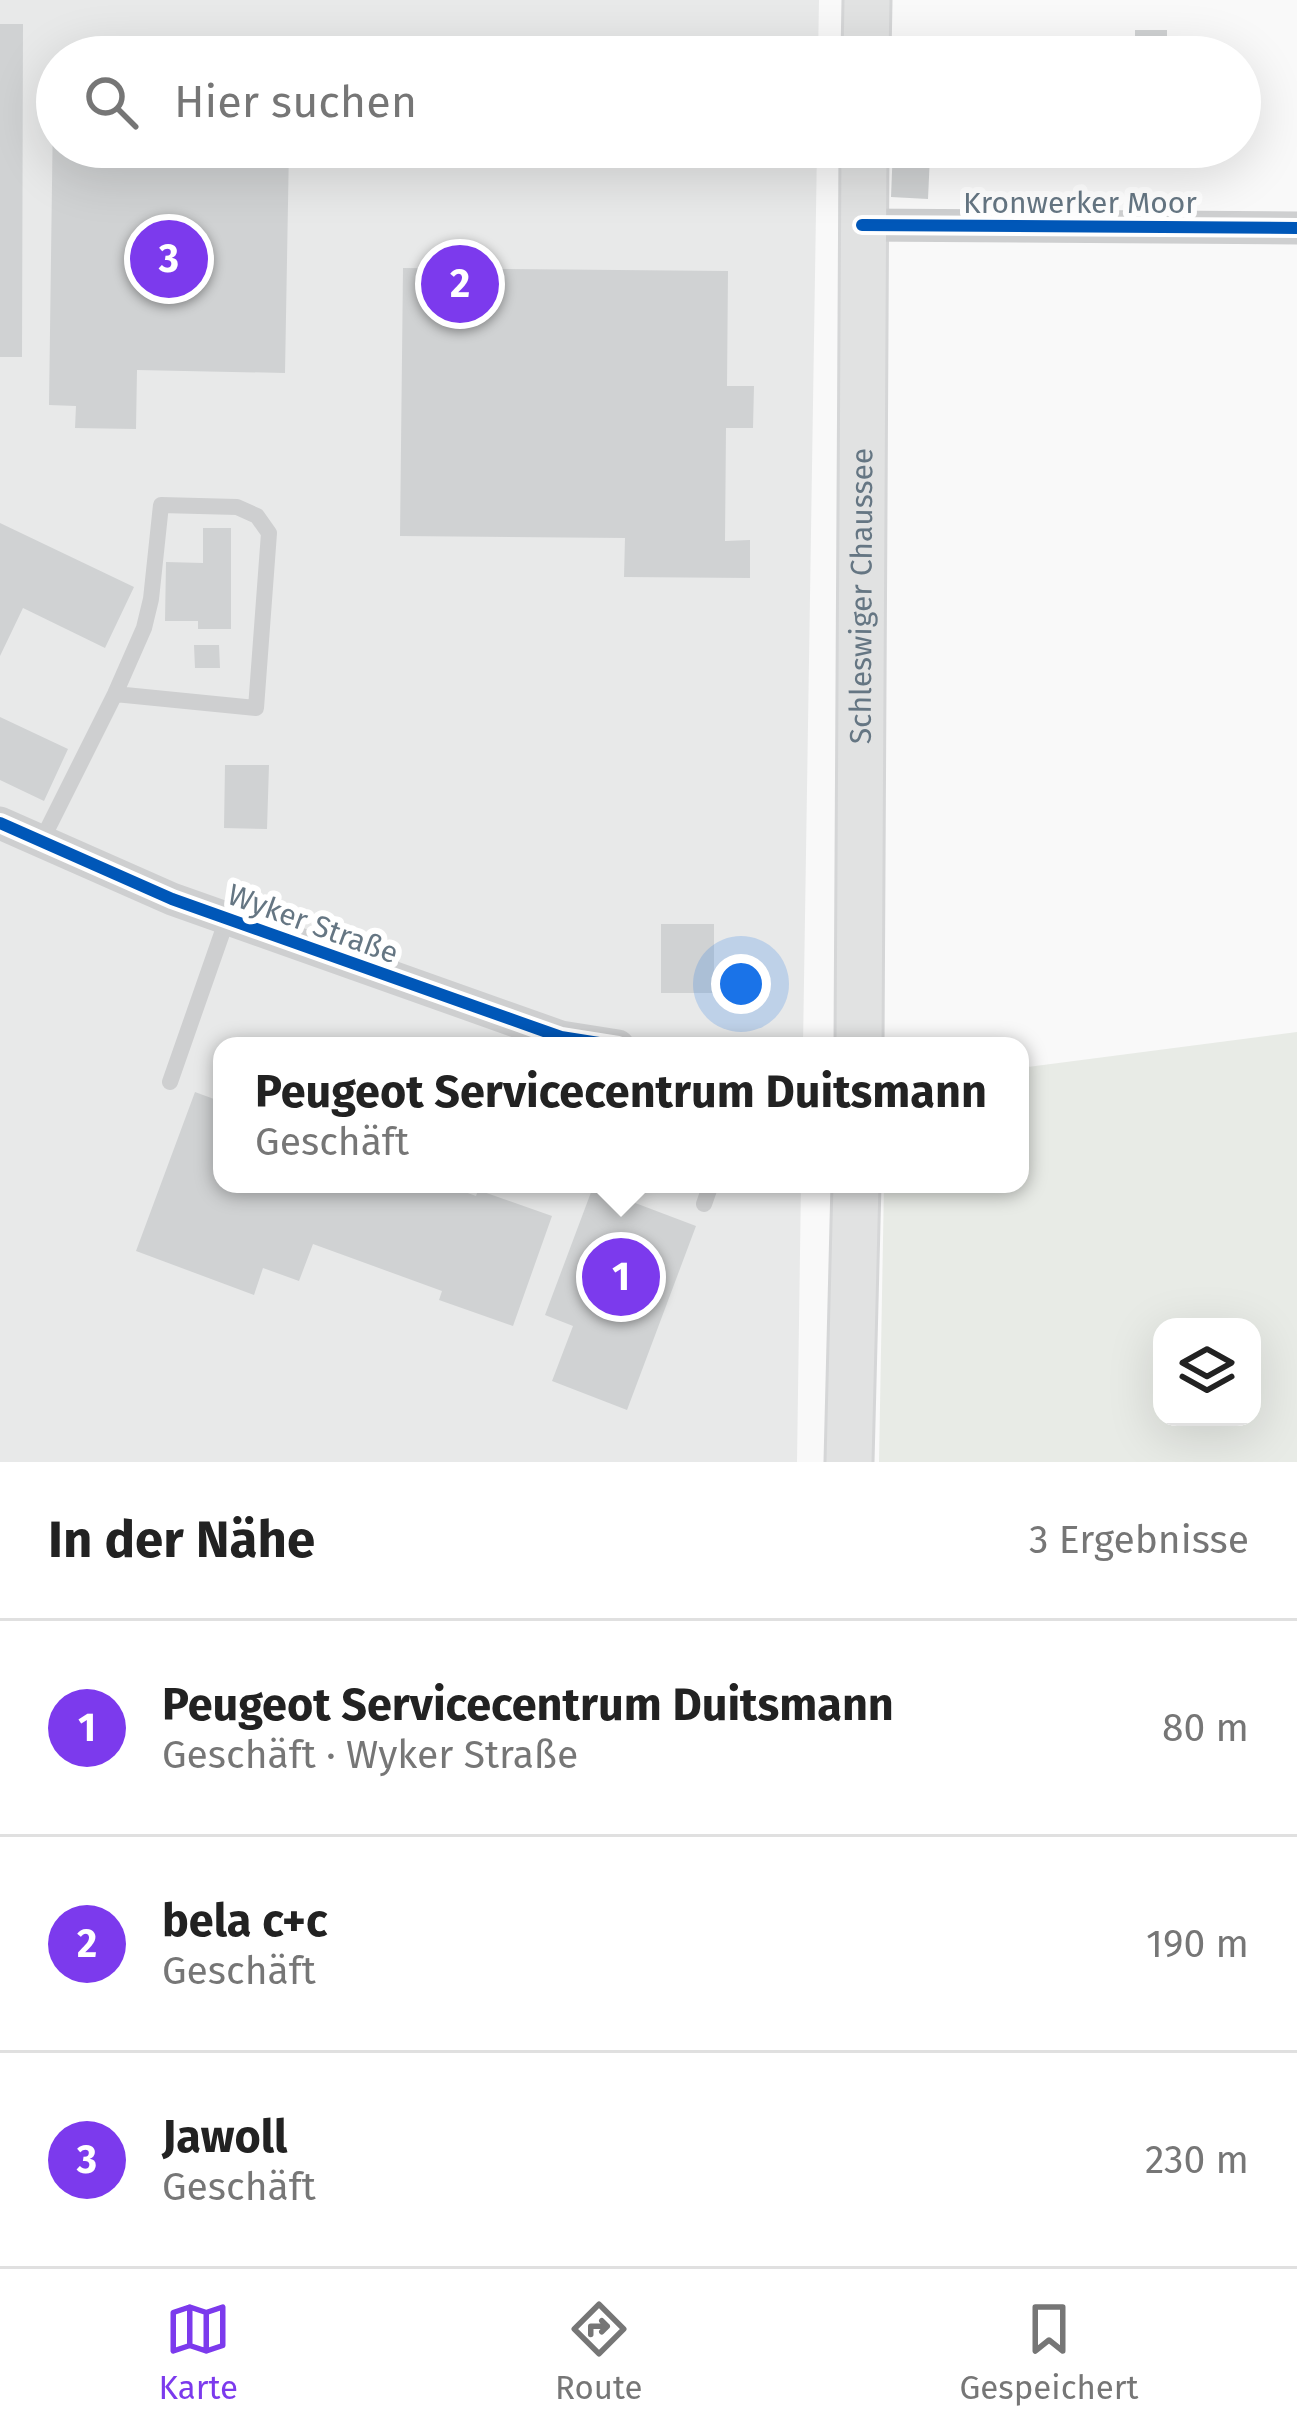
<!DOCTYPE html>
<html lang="de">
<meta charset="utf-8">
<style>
:root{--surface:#fff;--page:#f6f6f6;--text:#222;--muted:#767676;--line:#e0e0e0;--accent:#7c3aed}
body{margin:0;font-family:"Fira Sans",sans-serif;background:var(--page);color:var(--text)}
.controls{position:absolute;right:36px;bottom:36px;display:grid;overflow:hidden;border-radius:24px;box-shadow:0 12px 48px #0002}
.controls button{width:108px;height:108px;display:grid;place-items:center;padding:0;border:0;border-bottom:3px solid var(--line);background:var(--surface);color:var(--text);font:60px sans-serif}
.you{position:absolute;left:741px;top:984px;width:42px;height:42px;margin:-30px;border:9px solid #fff;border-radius:50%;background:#1a73e8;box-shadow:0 0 0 18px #1a73e833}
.badge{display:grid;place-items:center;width:78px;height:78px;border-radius:50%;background:var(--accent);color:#fff;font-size:39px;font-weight:700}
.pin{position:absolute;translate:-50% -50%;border:6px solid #fff;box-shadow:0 3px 12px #0006}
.popup{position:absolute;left:213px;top:1037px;width:816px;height:156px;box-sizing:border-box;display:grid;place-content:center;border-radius:24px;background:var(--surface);filter:drop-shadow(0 3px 9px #0005);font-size:39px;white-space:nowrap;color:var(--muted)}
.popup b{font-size:45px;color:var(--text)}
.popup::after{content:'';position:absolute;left:50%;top:100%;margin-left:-24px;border:24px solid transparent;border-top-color:var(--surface)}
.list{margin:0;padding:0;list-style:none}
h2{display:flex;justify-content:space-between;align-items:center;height:156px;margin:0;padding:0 48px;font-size:51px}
h2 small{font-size:39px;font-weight:400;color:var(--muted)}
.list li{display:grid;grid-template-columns:78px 1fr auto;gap:36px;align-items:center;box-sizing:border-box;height:216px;padding:0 48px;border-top:3px solid var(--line)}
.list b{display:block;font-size:45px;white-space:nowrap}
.list p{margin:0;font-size:39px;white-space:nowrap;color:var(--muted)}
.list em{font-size:39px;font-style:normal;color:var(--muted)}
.icon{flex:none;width:66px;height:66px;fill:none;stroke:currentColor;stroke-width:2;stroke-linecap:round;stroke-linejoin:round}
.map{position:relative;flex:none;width:1297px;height:1462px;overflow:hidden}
.search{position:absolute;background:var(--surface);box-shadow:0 12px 48px #0002;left:36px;right:36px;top:36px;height:132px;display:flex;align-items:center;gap:30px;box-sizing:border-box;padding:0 42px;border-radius:66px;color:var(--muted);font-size:45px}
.sheet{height:804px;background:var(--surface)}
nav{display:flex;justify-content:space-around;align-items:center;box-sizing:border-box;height:168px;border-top:3px solid var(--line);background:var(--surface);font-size:33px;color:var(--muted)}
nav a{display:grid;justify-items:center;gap:6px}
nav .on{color:var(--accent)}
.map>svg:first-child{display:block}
.built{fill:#e8e9e9}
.green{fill:#e8ebe6;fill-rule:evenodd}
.building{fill:#d0d2d3}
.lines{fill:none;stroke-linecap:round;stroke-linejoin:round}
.secondary-casing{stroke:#d5d6d7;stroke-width:51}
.lane{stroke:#cecfd0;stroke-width:16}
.street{stroke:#cecfd0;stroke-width:33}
.secondary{stroke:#e1e2e2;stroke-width:45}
.cycleway-casing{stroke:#fff;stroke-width:20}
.cycleway{stroke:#0057b8;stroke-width:12}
.labels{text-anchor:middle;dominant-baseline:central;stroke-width:12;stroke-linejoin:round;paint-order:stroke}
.street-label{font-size:30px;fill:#657683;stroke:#fff}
</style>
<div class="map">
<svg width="1297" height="1462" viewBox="0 0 1297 1462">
<rect width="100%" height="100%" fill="#f9f9f9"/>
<!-- built -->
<path class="built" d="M0,0H819L818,57H57V147H817L803,1046H222V1184H801L797,1462H0Z"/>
<!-- green -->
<path class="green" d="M1297,1032V1462H879L884,1184H1020V1068ZM1162,1327H1252V1417H1162Z"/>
<!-- building -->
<path class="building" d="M0,24H23L22,357H0Z
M1135,30H1167V57H1135Z
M53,111L57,112V147H289L285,373L137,370L136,429L75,428L76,406L49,405Z
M893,147H1029V156L930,155L928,199L891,197Z
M1036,147H1100V161L1036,162Z
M1136,147H1168V160H1136Z
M403,268L728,271L727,386H754L753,428H726L725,541L750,540V578L624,577L625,538L400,536Z
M0,523L134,587L105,648L23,608L0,656Z
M203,528H231V629H198V621H165L166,562L203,563Z
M194,645H219L220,668H195Z
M0,717L68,749L44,801L0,780Z
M225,765H269L267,829L224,828Z
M661,924H714V993H661Z
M195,1092L222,1102V1184H443L476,1196L478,1190L552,1216L513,1326L439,1300L442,1291L313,1244L299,1281L263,1268L254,1295L136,1251Z
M593,1187L696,1226L627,1410L552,1381L573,1326L545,1315Z"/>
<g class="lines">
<defs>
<g id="secondary">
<path d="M866,57L867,0"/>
<path id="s1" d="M859,1046L864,147"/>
<path d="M849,1462L856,1184"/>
</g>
</defs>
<!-- secondary casing -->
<use href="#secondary" class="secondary-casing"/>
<!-- lane -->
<path class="lane" d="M41,842L115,694L144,628L151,599L161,505L237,507L257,516L269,533L256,708L115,694
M170,1082L227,919
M704,1204L711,1184"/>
<!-- street -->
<path class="street" d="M862,225L1297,228
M0,823L172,899L561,1037L618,1046"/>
<!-- secondary -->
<use href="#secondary" class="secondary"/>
<defs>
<path id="cycleway" d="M862,225L1297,228
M0,823L172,899L561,1037L618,1046"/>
</defs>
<!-- cycleway casing -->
<use href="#cycleway" class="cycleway-casing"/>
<!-- cycleway -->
<use href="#cycleway" class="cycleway"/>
</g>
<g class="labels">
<!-- street labels -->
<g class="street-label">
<text x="1080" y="203">Kronwerker Moor</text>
<text stroke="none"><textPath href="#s1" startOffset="450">Schleswiger Chaussee</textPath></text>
<text transform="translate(313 924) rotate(20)">Wyker Straße</text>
</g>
</g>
</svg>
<div class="controls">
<button><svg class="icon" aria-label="layers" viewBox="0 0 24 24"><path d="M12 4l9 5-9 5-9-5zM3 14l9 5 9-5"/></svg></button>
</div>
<div class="you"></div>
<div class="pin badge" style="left:621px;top:1277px">1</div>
<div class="popup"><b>Peugeot Servicecentrum Duitsmann</b>Geschäft</div>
<div class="pin badge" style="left:460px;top:284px">2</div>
<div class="pin badge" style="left:169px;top:259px">3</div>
<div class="search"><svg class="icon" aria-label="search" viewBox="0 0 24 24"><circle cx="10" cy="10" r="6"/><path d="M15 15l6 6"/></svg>Hier suchen</div>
</div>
<section class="sheet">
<h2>In der Nähe<small>3 Ergebnisse</small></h2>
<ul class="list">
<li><span class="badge">1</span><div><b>Peugeot Servicecentrum Duitsmann</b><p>Geschäft · Wyker Straße</p></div><em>80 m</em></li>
<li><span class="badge">2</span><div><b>bela c+c</b><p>Geschäft</p></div><em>190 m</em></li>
<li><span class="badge">3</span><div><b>Jawoll</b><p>Geschäft</p></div><em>230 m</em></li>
</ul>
</section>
<nav>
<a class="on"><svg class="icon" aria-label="map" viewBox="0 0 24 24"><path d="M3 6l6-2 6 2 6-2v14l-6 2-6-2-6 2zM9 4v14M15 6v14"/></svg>Karte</a>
<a><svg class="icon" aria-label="directions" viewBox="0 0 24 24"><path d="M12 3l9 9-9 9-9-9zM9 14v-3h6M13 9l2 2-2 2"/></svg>Route</a>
<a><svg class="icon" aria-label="saved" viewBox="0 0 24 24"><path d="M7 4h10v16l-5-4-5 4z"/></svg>Gespeichert</a>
</nav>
